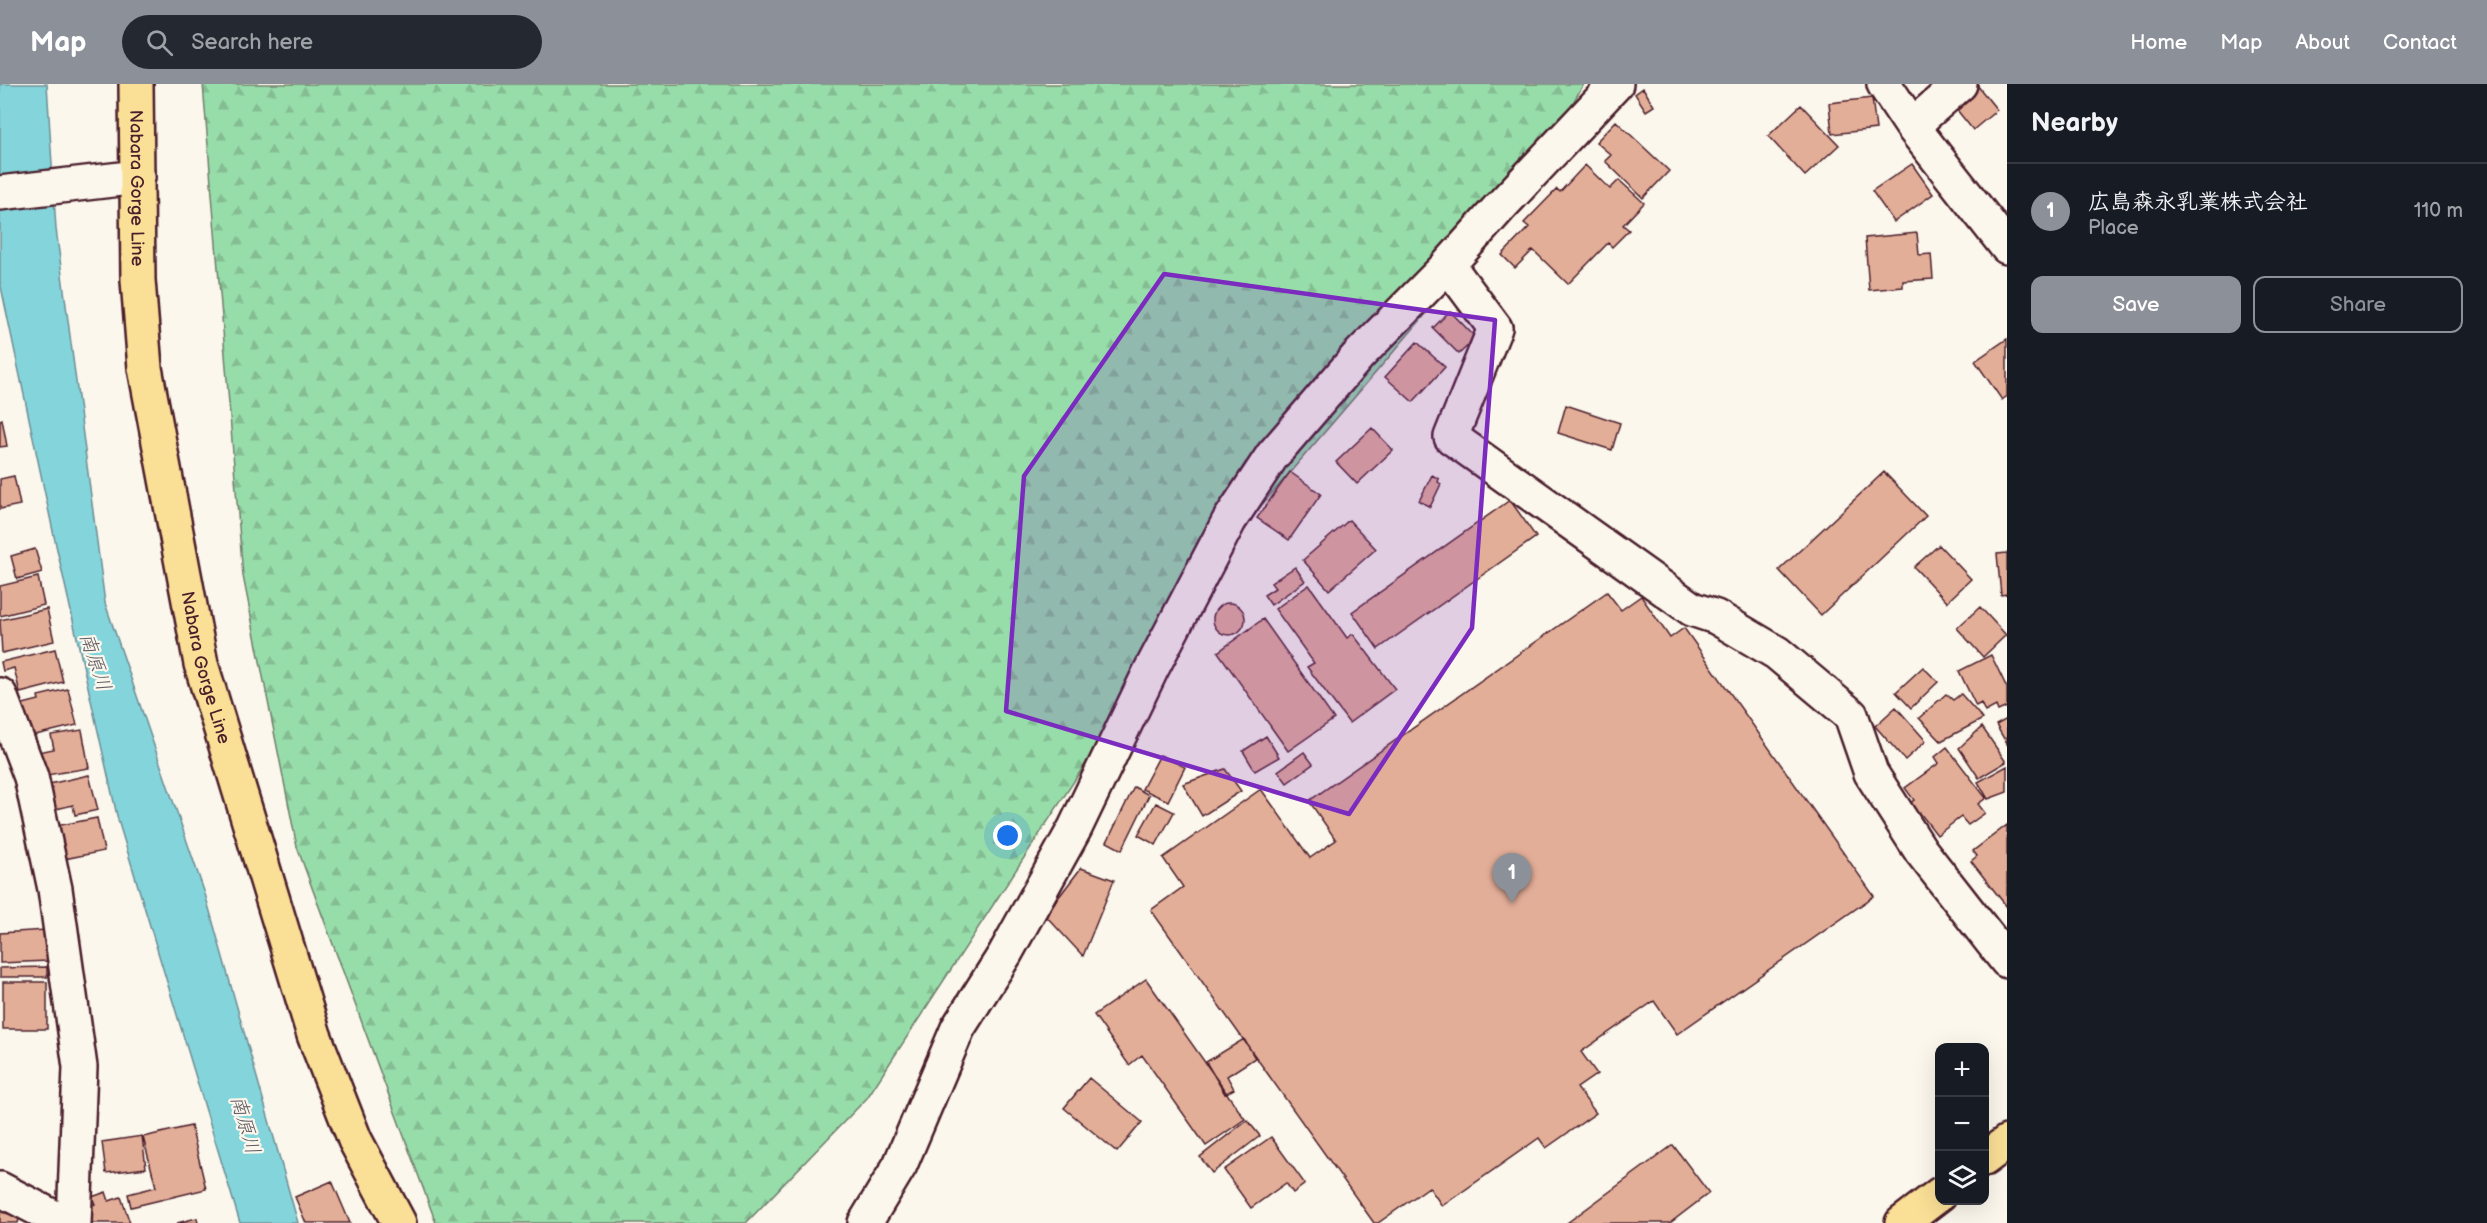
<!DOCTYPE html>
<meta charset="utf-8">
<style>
:root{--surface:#171b24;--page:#242831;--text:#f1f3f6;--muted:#9ea1a6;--line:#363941;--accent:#8c9099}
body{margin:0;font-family:"Balsamiq Sans","Klee One",sans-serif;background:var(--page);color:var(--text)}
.controls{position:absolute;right:18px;bottom:18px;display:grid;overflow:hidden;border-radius:12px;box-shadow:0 6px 24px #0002}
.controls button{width:54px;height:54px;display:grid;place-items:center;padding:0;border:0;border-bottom:2px solid var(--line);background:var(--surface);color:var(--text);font:30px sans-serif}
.you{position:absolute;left:1008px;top:752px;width:21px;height:21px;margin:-15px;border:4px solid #fff;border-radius:50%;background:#1a73e8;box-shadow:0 0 0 9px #1a73e833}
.badge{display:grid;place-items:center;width:39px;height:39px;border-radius:50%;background:var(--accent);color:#fff;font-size:20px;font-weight:700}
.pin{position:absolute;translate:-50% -50px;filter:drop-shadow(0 2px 3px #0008)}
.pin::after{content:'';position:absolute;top:32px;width:21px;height:18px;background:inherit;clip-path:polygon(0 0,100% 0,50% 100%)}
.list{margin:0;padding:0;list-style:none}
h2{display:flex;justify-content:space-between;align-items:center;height:78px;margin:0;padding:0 24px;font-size:26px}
h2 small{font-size:20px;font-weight:400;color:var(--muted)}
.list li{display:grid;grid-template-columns:39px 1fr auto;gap:18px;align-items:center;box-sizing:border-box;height:96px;padding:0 24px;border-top:2px solid var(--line)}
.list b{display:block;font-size:22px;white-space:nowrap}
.list p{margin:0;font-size:20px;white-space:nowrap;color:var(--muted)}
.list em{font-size:20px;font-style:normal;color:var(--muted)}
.actions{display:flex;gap:12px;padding:18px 24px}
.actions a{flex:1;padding:14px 0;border:2px solid var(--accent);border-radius:12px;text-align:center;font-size:21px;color:var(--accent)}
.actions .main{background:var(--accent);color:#fff}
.icon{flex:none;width:33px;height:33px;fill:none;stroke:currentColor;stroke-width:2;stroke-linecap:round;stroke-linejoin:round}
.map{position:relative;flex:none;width:2007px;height:1139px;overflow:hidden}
header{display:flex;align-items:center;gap:36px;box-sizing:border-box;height:84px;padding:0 30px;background:var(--accent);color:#fff}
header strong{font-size:28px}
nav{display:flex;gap:33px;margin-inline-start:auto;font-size:21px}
.search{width:420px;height:54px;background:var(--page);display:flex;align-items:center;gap:15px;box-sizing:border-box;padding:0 21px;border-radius:33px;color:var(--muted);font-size:22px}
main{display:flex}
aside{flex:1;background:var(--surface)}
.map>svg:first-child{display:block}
.forest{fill:url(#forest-firs);stroke:#707e6a;stroke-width:1.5}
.water{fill:#84d5db;stroke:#6d8c95;stroke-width:1.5}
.building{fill:#e3ae98;stroke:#4a1f2b;stroke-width:1.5}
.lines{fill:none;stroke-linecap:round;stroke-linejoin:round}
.minor-casing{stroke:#4a1f2b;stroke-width:38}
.major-casing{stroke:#4a1f2b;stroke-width:38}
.highway-casing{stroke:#4a1f2b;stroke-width:38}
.minor{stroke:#fbf7ec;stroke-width:33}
.major{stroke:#fadf96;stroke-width:33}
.highway{stroke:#fadf96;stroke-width:33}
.marked{fill:#7b2cbf;fill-opacity:0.2;stroke:#7b2cbf;stroke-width:4.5;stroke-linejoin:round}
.labels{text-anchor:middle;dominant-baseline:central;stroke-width:4.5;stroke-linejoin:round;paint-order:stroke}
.street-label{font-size:18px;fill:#4a1f2b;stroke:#fbf7ec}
.water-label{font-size:20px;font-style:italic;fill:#5b5660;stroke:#fbf7ec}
</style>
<header>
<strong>Map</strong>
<div class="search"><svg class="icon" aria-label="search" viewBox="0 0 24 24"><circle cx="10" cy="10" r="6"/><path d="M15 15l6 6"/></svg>Search here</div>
<nav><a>Home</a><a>Map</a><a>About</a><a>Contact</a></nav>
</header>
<main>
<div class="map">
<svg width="2007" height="1139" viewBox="0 0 2007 1139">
<defs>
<pattern id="forest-firs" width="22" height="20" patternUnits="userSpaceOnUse" patternTransform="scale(1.5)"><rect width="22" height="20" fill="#97ddaa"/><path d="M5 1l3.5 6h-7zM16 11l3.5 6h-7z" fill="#84bd92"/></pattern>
</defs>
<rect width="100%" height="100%" fill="#fbf7ec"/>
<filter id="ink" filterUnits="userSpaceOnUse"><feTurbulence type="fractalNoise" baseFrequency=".0167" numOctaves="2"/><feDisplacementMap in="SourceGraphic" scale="12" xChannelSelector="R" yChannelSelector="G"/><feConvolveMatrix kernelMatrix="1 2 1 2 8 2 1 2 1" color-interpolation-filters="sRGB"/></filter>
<g filter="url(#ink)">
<!-- forest -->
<path class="forest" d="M203,0H1584L1493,152L1231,457L867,1014L746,1139H436L297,763L243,492Z"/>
<!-- water -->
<path class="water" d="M0,0H47L56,145L105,519L205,810L298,1139H240L118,736L54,452L0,198Z"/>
<!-- building -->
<path class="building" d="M1977,1L1997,26L1973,46L1953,21Z
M1643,4L1654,22L1646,27L1635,10Z
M1872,14L1876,45L1832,50L1829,19Z
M1801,21L1839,61L1805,92L1768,52Z
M1616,37L1669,87L1643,114L1605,77L1611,71L1596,58Z
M1912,80L1933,110L1894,138L1872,107Z
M1585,81L1610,105L1619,96L1644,119L1623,141L1629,146L1612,163L1608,159L1568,200L1533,166L1515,184L1502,171L1529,143L1524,139L1557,105L1560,108Z
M1917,149L1919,171L1931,170L1933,195L1903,197V203L1869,206L1865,154Z
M1450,227L1476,254L1459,270L1433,244Z
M2007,255V312L2002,316L1975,277Z
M1417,258L1445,283L1413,318L1385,293Z
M1566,321L1620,339L1612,366L1558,349Z
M2,335L7,362L0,363V336Z
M1372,344L1393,366L1357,400L1336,378Z
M1290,388L1321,410L1289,456L1257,434Z
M1884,388L1926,432L1821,531L1779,486Z
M1432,391L1439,395L1438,398L1441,400L1430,423L1419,417Z
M14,392L20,421L0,425V395Z
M1510,416L1536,453L1378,565L1352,528Z
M1349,436L1376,465L1329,506L1303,476Z
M1939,461L1971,495L1947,518L1914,483Z
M35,465L42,488L17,495L11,472Z
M2007,469V510L2001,511L1997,470Z
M1295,483L1305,497L1271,521L1264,511L1275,504L1271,499Z
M38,493L44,521L0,532V502Z
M1309,501L1347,554L1353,550L1395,605L1349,639L1307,583L1314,579L1275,525Z
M1607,508L1621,526L1641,512L1670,554L1684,544L1874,812L1677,950L1654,917L1581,968L1597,990L1577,1004L1596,1029L1546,1064L1539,1054L1442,1122L1429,1103L1378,1139H1374L1151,826L1183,803L1163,774L1261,705L1310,774L1336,756L1309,717Z
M1213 535a16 16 0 1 1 32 0a16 16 0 1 1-32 0Z
M1980,523L2006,551L1983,573L1957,544Z
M47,525L54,557L2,569L0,536Z
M1263,535L1334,635L1288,667L1218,568Z
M55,565L63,598L20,609L14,584L3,587L1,578Z
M1991,571L2007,604V623L1998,627L1996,622L1985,628L1981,619L1976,622L1959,587Z
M1923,583L1938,598L1911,624L1896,608Z
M68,605L77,641L27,653L19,621L39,616L38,612Z
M1946,610L1953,616L1961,610L1983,635L1941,657L1919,634Z
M1896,623L1926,657L1905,676L1875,642Z
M2007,635V660L1996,641Z
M1982,643L2006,678L1979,694L1959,664Z
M82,646L89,684L41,692L37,668L54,665L51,651Z
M1266,652L1279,673L1255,687L1243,667Z
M1947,663L1986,714L1978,720L1985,729L1968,741L1961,733L1937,751L1920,729L1915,733L1906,722L1914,716L1905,704L1939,679L1935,673Z
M1304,668L1313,680L1287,699L1278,687Z
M1160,671L1185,683L1168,717L1142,705Z
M2007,682V708L1988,715L1978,698Z
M1225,685L1241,707L1202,732L1183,700Z
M89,691L98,726L75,731L73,721L56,725L53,712L48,713L45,701Z
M1134,703L1149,711L1122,766L1107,758Z
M1156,719L1174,728L1156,761L1138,751Z
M97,734L104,767L64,775L56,742Z
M2007,741V823L1971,777L1977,772L1973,767Z
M1081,784L1114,796L1083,872L1045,831Z
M46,846L48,877L0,879V849Z
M47,883V893H0V884Z
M1146,895L1245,1035L1206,1062L1142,971L1129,981L1094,931Z
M3,898H47V945H3Z
M1244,955L1255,974L1227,992L1234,1005L1225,1010L1206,978Z
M1089,994L1142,1038L1117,1068L1064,1024Z
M1247,1036L1260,1052L1212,1089L1200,1073Z
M191,1042L206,1105L131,1123L128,1110L156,1103L143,1053Z
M142,1052L146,1084L106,1089L102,1058Z
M1271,1053L1305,1100L1293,1109L1286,1099L1251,1124L1224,1086Z
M1673,1061L1709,1109L1670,1139H1567Z
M332,1097L350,1139H306L295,1113Z
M106,1108L109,1117L121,1113L130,1139H89L84,1124L95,1120L92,1113Z
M0,1128L20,1132L18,1139H0Z
M197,1134L198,1139H177Z"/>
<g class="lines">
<defs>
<path id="minor" d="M1884,0L1912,42L2007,163
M1912,42L1960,0
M0,109L138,93
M1448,181L1495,244L1451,353L1692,525L1716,533L1777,569L1851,631L1871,689L1921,767L2007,877
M0,611L31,693L55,805L80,983L74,1139
M0,1105L65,1139
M865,1139L900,1081L958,944L1005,870L1075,744L1151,586L1229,437L1272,372L1358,272L1448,181L1499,124L1616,0"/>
<g id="major">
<path id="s1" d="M136,0L138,196L145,284L201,580L314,951L355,1056L399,1139"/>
</g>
<path id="highway" d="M1984,1075L2007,1058
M1902,1139L1940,1110"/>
</defs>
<!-- minor casing -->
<use href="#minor" class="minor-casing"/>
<!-- major casing -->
<use href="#major" class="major-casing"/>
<!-- highway casing -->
<use href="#highway" class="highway-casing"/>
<!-- minor -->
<use href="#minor" class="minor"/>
<!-- major -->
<use href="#major" class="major"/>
<!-- highway -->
<use href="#highway" class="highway"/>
</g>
</g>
<!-- marked area -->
<path class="marked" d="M1164,190L1495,236L1472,544L1349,730L1006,627L1024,392Z"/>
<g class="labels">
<!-- street labels -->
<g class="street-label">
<text stroke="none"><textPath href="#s1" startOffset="104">Nabara Gorge Line</textPath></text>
<text stroke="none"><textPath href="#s1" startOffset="590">Nabara Gorge Line</textPath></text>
</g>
<!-- water labels -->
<g class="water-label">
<text transform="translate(95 578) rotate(72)">南原川</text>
<text transform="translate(245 1041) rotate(74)">南原川</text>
</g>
</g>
</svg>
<div class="controls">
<button>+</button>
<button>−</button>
<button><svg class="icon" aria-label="layers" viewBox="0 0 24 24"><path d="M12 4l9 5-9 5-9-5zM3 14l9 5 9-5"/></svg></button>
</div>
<div class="you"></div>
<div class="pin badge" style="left:1512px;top:819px">1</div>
</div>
<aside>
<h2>Nearby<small></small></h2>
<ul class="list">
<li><span class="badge">1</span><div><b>広島森永乳業株式会社</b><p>Place</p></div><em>110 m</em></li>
</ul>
<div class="actions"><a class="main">Save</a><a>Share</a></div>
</aside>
</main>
